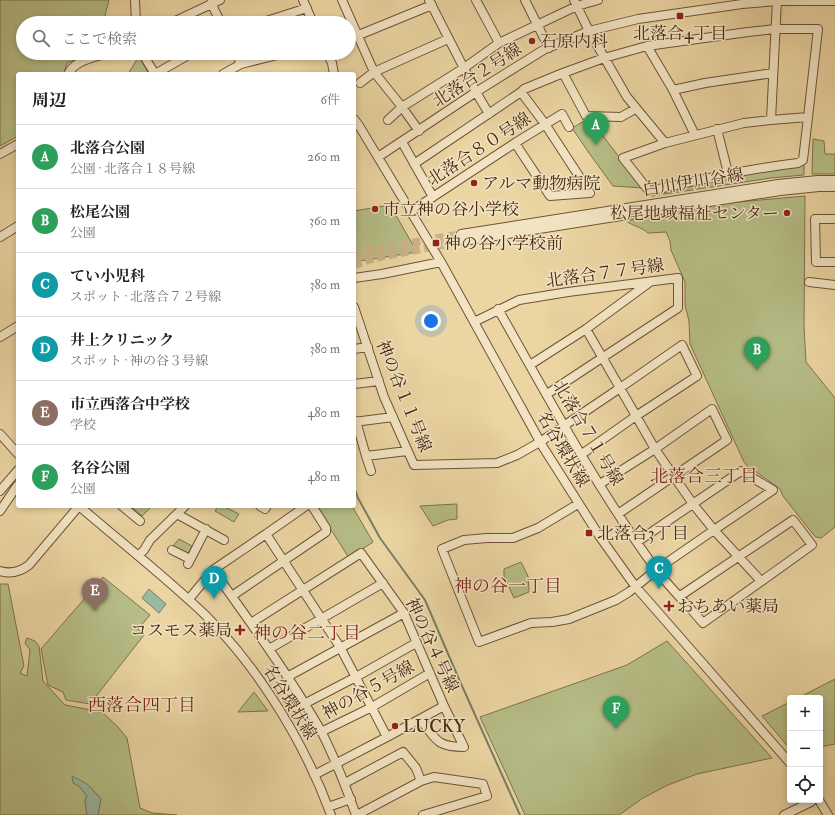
<!DOCTYPE html>
<html lang="ja">
<meta charset="utf-8">
<style>
:root{--surface:#fff;--page:#f2f2f2;--text:#222;--muted:#767676;--line:#e0e0e0;--accent:#8f2418}
body{margin:0;font-family:"IM FELL Double Pica","Noto Serif JP",serif;background:var(--page);color:var(--text)}
.controls{position:absolute;right:12px;bottom:12px;display:grid;overflow:hidden;border-radius:4px;box-shadow:0 2px 6px #0003}
.controls button{width:36px;height:36px;display:grid;place-items:center;padding:0;border:0;border-bottom:1px solid var(--line);background:var(--surface);color:var(--text);font:20px sans-serif}
.you{position:absolute;left:431px;top:321px;width:14px;height:14px;margin:-10px;border:3px solid #fff;border-radius:50%;background:#1a73e8;box-shadow:0 0 0 6px #1a73e833}
.badge{display:grid;place-items:center;width:26px;height:26px;border-radius:50%;background:var(--accent);color:#fff;font-size:13px;font-weight:700}
.pin{position:absolute;translate:-50% -33px;filter:drop-shadow(0 1px 2px #0008)}
.pin::after{content:'';position:absolute;top:21px;width:14px;height:12px;background:inherit;clip-path:polygon(0 0,100% 0,50% 100%)}
.list{margin:0;padding:0;list-style:none}
h2{display:flex;justify-content:space-between;align-items:center;height:52px;margin:0;padding:0 16px;font-size:17px}
h2 small{font-size:13px;font-weight:400;color:var(--muted)}
.list li{display:grid;grid-template-columns:26px 1fr auto;gap:12px;align-items:center;box-sizing:border-box;height:64px;padding:0 16px;border-top:1px solid var(--line)}
.list b{display:block;font-size:15px;white-space:nowrap}
.list p{margin:0;font-size:13px;white-space:nowrap;color:var(--muted)}
.list em{font-size:13px;font-style:normal;color:var(--muted)}
.icon{flex:none;width:22px;height:22px;fill:none;stroke:currentColor;stroke-width:2;stroke-linecap:round;stroke-linejoin:round}
.map{position:relative;flex:none;width:835px;height:815px;overflow:hidden}
.search{position:absolute;background:var(--surface);box-shadow:0 2px 6px #0003;left:16px;top:16px;width:340px;height:44px;display:flex;align-items:center;gap:10px;box-sizing:border-box;padding:0 14px;border-radius:22px;color:var(--muted);font-size:15px}
.panel{position:absolute;background:var(--surface);box-shadow:0 2px 6px #0003;left:16px;top:72px;width:340px;height:436px;border-radius:4px}
.map>svg:first-child{display:block}
.green{fill:#b6bd86;stroke:#7e724c}
.water{fill:#99b9a2;stroke:#787f68}
.lines{fill:none;stroke-linecap:round;stroke-linejoin:round}
.stream{stroke:#787f68;stroke-width:2}
.minor-tunnel{stroke:#cab286;stroke-width:8;stroke-dasharray:8 4;stroke-linecap:butt}
.minor-casing{stroke:#705236;stroke-width:10}
.minor{stroke:#f2e4c3;stroke-width:8}
.poi-dot{fill:#8f2418;stroke:#f2e4c3;stroke-width:1.5}
.labels{text-anchor:middle;dominant-baseline:central;stroke-width:3;stroke-linejoin:round;paint-order:stroke}
.poi-label{font-size:17px;fill:#472712;stroke:#f2e4c3;text-anchor:start}
.street-label{font-size:17px;fill:#472712;stroke:#f2e4c3}
.neighbourhood-label{font-size:18px;fill:#7a1f14;stroke:#f2e4c3}
</style>
<div class="map">
<svg width="835" height="815" viewBox="0 0 835 815">
<rect width="100%" height="100%" fill="#ebd5a3"/>
<filter id="stains"><feTurbulence type="fractalNoise" baseFrequency=".005" numOctaves="4"/><feColorMatrix values="0 0 0 0 .2 0 0 0 0 .09 0 0 0 0 .02 0 0 0 .5 -.17"/></filter>
<radialGradient id="worn" r=".72"><stop offset=".6" stop-color="#630" stop-opacity="0"/><stop offset="1" stop-color="#630" stop-opacity=".3"/></radialGradient>
<!-- green -->
<path class="green" d="M0,0H109L103,23H23V53H90L67,63L64,74H18V136L0,146Z
M139,56L149,74H128Z
M603,118V136L643,188L613,186L589,153L572,128L588,119Z
M813,139L824,141L825,154H835V174H812Z
M804,165V175L771,178L652,196L742,173Z
M805,196L804,327L806,362L835,398V527L821,538L816,537L812,533L783,496L780,489L755,471L753,473L744,462L690,344L689,321L685,305V282L671,250L670,241L666,232L648,233C641,227 633,226 626,221L727,203Z
M390,205L417,252L354,262V211Z
M457,504V519L448,520L433,526L420,506Z
M135,506H152L142,516L133,508Z
M218,506H223L239,514L234,522L215,511Z
M316,506H352L373,542L349,558Z
M179,539L192,546L187,556L172,547Z
M521,562L528,576L529,592L514,598L504,576V569Z
M103,577L150,615L138,629L144,635L90,704L66,700L63,692L48,685L41,649Z
M0,584H8L24,666L20,673L27,676L30,650L25,643L27,638L35,641L39,646L43,681L65,705L102,712L118,727L127,738L140,808L152,813L177,815H98L101,799L87,784L73,783L79,786L87,796L85,800L87,815H0Z
M667,641L772,758L697,774L668,785L643,798L619,815H525L480,717L627,665Z
M835,679V744L820,747V698H798Z
M254,692L268,711L238,712Z
M790,702V749L762,716Z"/>
<!-- water -->
<path class="water" d="M149,589L166,604L159,613L142,598Z
M72,776L87,784L101,799L98,815H87L85,800L87,796L79,786L73,783Z"/>
<g class="lines">
<!-- stream -->
<path class="stream" d="M354,487L358,498L380,538L425,600L458,677L520,815"/>
<!-- minor-tunnel -->
<path class="minor-tunnel" d="M354,256L371,250L461,234
M354,265L374,258L464,241"/>
<defs>
<path id="minor" d="M135,0L136,23
M303,0L313,23
M342,0L374,72L402,107L464,68L499,43L577,6L598,0
M429,0L476,92L489,114
M476,0L499,43
M525,0L549,48
M574,0L589,31L627,97L665,143L744,123L771,120L777,0
M211,3L221,23
M171,23L220,0
M260,23L307,8
M349,39L432,5
M647,46L673,90L705,83L773,73
M142,53L155,74
M236,53L241,64
M327,53L332,63L334,74
M68,74C75,60 94,58 107,53
M155,74L192,53
M223,74L241,64L285,53
M360,83L374,72L448,39
M673,90L695,135
M521,92L524,89L563,73
M635,109L621,117L586,116L563,73L604,58L647,46L748,32L775,29H818L808,117L771,120
M354,119L358,124L441,262L543,447L600,537L635,586L790,763
M388,120L402,107L419,131
M717,129L728,173
M402,142L433,197
M665,143L623,158L649,191C699,180 747,169 798,163L803,160L808,117
M0,154L18,144
M378,157L476,92L545,49L589,31L638,19L742,4L777,1H835
M414,164L521,92L545,124L590,193L550,196L515,143
M410,212L515,143L562,114L569,127
M835,219H815L816,262H835
M461,234L778,184L818,180H835
M0,237L18,226
M464,241L780,191L819,187H835
M354,278L382,274L441,262
M809,282L835,285
M354,307L384,397L414,465L497,463L517,455L540,442L620,388L655,449L693,504L714,530L656,570L629,592L616,600L569,619L552,622L531,623L479,642L442,549L464,540L487,538H513L538,528L578,504
M498,309C548,397 596,487 655,568C668,586 688,605 703,623L812,545L793,520L680,596
M474,322L519,300L568,292L678,278V308L547,394
M0,337L18,326
M354,349L368,347
M530,365L586,329L650,282
M354,384L379,381
M356,421L366,456L407,451
M354,422L393,417
M0,434L18,454
M582,454L636,416L697,376L682,345L620,388L586,329
M366,456L371,471
M600,484L655,449L712,409L727,440L618,514
M0,491L18,470
M79,506C115,537 153,567 188,599C250,653 303,738 331,815
M122,506L140,521
M260,506L265,509L267,506
M0,511L17,486
M177,514L224,540
M266,534L306,506
M637,542L741,471L773,490L714,530L761,581
M172,550L190,559
M138,556L144,550L150,540L185,506
M188,564L206,529
M213,570C250,622 289,675 321,731C335,758 346,787 356,815
M0,571C10,574 20,572 29,565L79,506
M232,596L326,532V528L312,506
M189,599L213,570L266,534L340,647L387,737L314,775
M251,623L361,553L404,613L444,706L387,737
M269,649L383,583
M287,677L404,613
M304,704L356,677L416,643
M420,719C436,739 436,747 464,747L444,706
M321,732L372,707L430,673
M345,783L403,752L416,768L421,781
M819,800L828,815
M328,807L351,799
M357,815L421,781L434,777L483,784L487,796L423,815
M784,815L811,802L812,800"/>
</defs>
<!-- minor casing -->
<use href="#minor" class="minor-casing"/>
<!-- minor -->
<use href="#minor" class="minor"/>
</g>
<!-- markers -->
<g class="poi-dot">
<rect x="676" y="12" width="8" height="8" rx="2"/>
<circle cx="532" cy="41" r="4"/>
<circle cx="474" cy="183" r="4"/>
<circle cx="375" cy="209" r="4"/>
<circle cx="787" cy="213" r="4"/>
<rect x="432" y="239" width="8" height="8" rx="2"/>
<rect x="585" y="529" width="8" height="8" rx="2"/>
<path d="M667 600h4v4h4v4h-4v4h-4v-4h-4v-4h4z"/>
<path d="M238 624h4v4h4v4h-4v4h-4v-4h-4v-4h4z"/>
<circle cx="395" cy="726" r="4"/>
</g>
<g class="labels">
<!-- poi labels -->
<g class="poi-label">
<text x="680" y="33" text-anchor="middle">北落合4丁目</text>
<text x="540" y="41">石原内科</text>
<text x="482" y="183">アルマ動物病院</text>
<text x="383" y="209">市立神の谷小学校</text>
<text x="779" y="213" text-anchor="end">松尾地域福祉センター</text>
<text x="444" y="243">神の谷小学校前</text>
<text x="597" y="533">北落合3丁目</text>
<text x="677" y="606">おちあい薬局</text>
<text x="232" y="630" text-anchor="end">コスモス薬局</text>
<text x="403" y="726">LUCKY</text>
</g>
<!-- street labels -->
<g class="street-label">
<text transform="translate(477 75) rotate(-33)">北落合２号線</text>
<text transform="translate(479 149) rotate(-33)">北落合８０号線</text>
<text transform="translate(693 182) rotate(-9)">白川伊川谷線</text>
<text transform="translate(605 273) rotate(-8)">北落合７７号線</text>
<text transform="translate(404 396) rotate(68)">神の谷１１号線</text>
<text transform="translate(588 433) rotate(59)">北落合７１号線</text>
<text transform="translate(563 449) rotate(59)">名谷環状線</text>
<text transform="translate(432 645) rotate(65)">神の谷４号線</text>
<text transform="translate(368 690) rotate(-29)">神の谷５号線</text>
<text transform="translate(290 702) rotate(58)">名谷環状線</text>
</g>
<!-- neighbourhood labels -->
<g class="neighbourhood-label">
<text x="704" y="476">北落合三丁目</text>
<text x="508" y="586">神の谷一丁目</text>
<text x="307" y="633">神の谷二丁目</text>
<text x="142" y="705">西落合四丁目</text>
</g>
</g>
<rect width="100%" height="100%" filter="url(#stains)"/>
<rect width="100%" height="100%" fill="url(#worn)"/>
</svg>
<div class="controls">
<button>+</button>
<button>−</button>
<button><svg class="icon" aria-label="locate" viewBox="0 0 24 24"><circle cx="12" cy="12" r="6"/><path d="M12 2v4M12 18v4M2 12h4M18 12h4"/></svg></button>
</div>
<div class="you"></div>
<div class="pin badge" style="left:596px;top:145px;background:#2e9e5b">A</div>
<div class="pin badge" style="left:757px;top:370px;background:#2e9e5b">B</div>
<div class="pin badge" style="left:659px;top:589px;background:#0f9aa8">C</div>
<div class="pin badge" style="left:214px;top:599px;background:#0f9aa8">D</div>
<div class="pin badge" style="left:95px;top:611px;background:#8d6e63">E</div>
<div class="pin badge" style="left:616px;top:729px;background:#2e9e5b">F</div>
<div class="search"><svg class="icon" aria-label="search" viewBox="0 0 24 24"><circle cx="10" cy="10" r="6"/><path d="M15 15l6 6"/></svg>ここで検索</div>
<section class="panel">
<h2>周辺<small>6件</small></h2>
<ul class="list">
<li><span class="badge" style="background:#2e9e5b">A</span><div><b>北落合公園</b><p>公園 · 北落合１８号線</p></div><em>260 m</em></li>
<li><span class="badge" style="background:#2e9e5b">B</span><div><b>松尾公園</b><p>公園</p></div><em>360 m</em></li>
<li><span class="badge" style="background:#0f9aa8">C</span><div><b>てい小児科</b><p>スポット · 北落合７２号線</p></div><em>380 m</em></li>
<li><span class="badge" style="background:#0f9aa8">D</span><div><b>井上クリニック</b><p>スポット · 神の谷３号線</p></div><em>380 m</em></li>
<li><span class="badge" style="background:#8d6e63">E</span><div><b>市立西落合中学校</b><p>学校</p></div><em>480 m</em></li>
<li><span class="badge" style="background:#2e9e5b">F</span><div><b>名谷公園</b><p>公園</p></div><em>480 m</em></li>
</ul>
</section>
</div>
